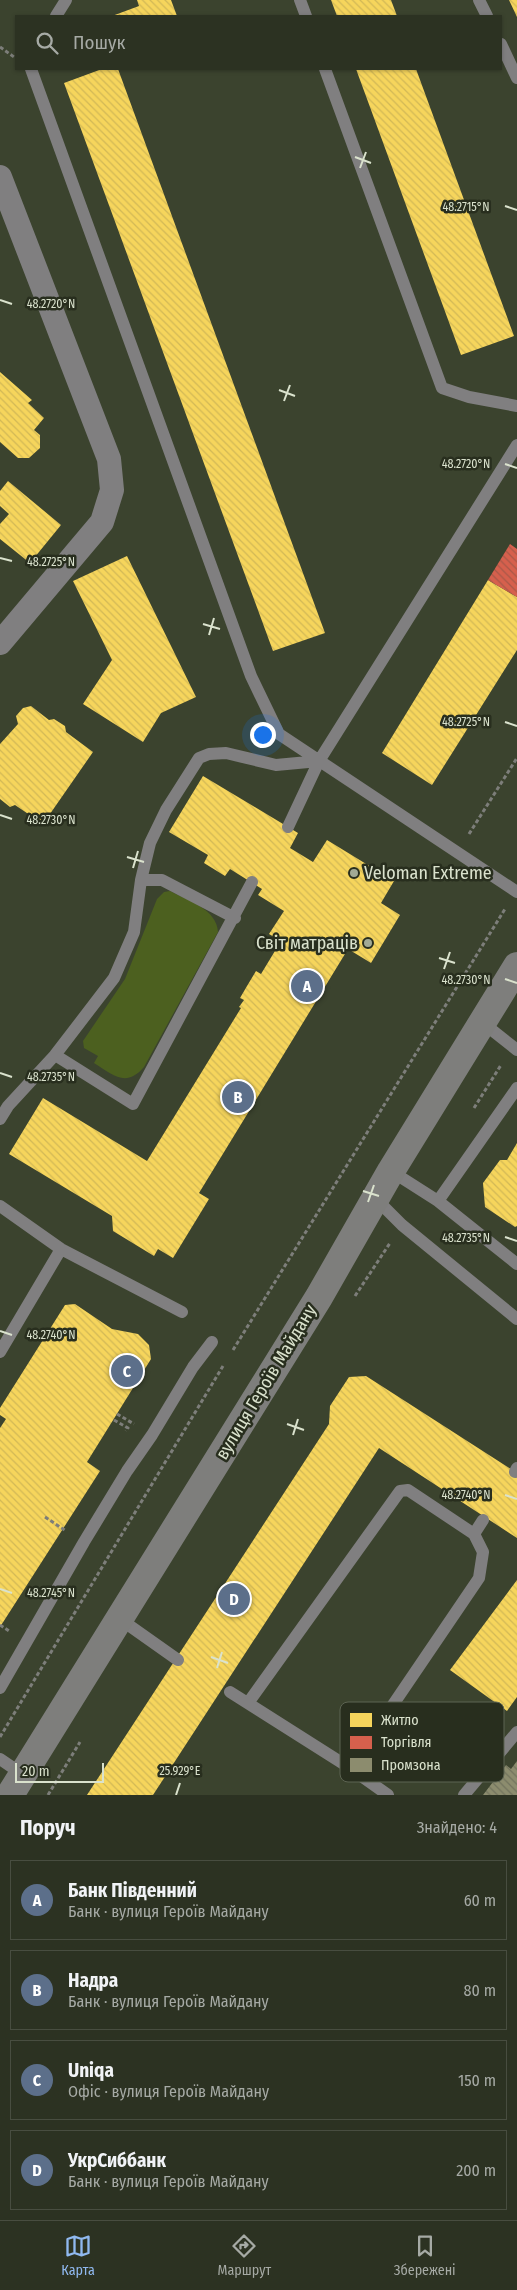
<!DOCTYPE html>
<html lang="uk">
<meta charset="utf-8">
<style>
:root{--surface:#2c3222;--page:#383e2f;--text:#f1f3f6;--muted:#a6aaa5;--line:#484d40;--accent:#90b9f0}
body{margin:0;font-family:"Fira Sans Condensed",sans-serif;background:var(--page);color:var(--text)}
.scale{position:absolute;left:15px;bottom:12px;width:89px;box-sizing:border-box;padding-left:5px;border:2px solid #dae2cd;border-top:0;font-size:14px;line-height:18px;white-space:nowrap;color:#dae2cd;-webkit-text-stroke:4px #282e1e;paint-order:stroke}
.you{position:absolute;left:262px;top:734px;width:18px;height:18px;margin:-12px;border:4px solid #fff;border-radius:50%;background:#1a73e8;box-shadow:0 0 0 8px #1a73e833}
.badge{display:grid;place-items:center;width:32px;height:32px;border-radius:50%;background:var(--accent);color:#fff;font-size:16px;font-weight:700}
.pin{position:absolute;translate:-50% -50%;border:2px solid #fff;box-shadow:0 1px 5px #0006}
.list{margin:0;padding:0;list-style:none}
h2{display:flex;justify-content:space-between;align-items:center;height:65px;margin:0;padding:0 20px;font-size:21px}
h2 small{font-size:16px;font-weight:400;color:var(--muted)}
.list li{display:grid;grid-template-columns:32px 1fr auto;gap:15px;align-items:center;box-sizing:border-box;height:80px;margin:0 10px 10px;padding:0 10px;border:1px solid var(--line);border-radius:0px}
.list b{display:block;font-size:19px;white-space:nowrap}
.list p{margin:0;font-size:16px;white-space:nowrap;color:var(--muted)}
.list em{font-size:16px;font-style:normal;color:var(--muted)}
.icon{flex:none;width:28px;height:28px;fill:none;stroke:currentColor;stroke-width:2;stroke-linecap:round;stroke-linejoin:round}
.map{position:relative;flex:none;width:517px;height:1795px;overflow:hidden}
.search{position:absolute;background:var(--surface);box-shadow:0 1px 4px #0004;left:15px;right:15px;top:15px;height:55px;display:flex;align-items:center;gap:12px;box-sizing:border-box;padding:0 18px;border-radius:0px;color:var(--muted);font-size:19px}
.sheet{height:425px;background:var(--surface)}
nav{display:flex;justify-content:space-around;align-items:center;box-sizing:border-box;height:70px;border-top:1px solid var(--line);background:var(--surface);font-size:14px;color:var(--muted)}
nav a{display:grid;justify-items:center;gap:2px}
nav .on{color:var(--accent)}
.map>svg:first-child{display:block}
.green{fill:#4c601f}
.homes{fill:url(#homes-back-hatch)}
.shops{fill:url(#shops-back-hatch)}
.industry{fill:url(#industry-back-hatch)}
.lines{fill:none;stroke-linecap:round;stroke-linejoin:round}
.path{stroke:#7d7e7a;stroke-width:3;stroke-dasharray:4 2.5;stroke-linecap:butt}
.service{stroke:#807f80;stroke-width:12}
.minor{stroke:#807f80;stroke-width:24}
.primary{stroke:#7e7e7c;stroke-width:28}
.ticks{fill:none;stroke:#dae2cd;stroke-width:2}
.poi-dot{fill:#a2aa95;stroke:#282e1e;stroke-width:2}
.labels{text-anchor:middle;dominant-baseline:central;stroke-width:5;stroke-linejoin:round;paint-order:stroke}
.poi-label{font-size:18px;fill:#dae2cd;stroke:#282e1e;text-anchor:start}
.street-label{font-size:18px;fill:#dae2cd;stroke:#282e1e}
.key{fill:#282e1e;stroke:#5d6453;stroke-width:1}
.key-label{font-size:14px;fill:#dae2cd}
.ticks-label{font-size:12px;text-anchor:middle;fill:#dae2cd;stroke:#282e1e;stroke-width:5;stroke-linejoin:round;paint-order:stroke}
</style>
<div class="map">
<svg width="517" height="1795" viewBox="0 0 517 1795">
<defs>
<pattern id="homes-back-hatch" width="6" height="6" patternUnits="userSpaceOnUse" patternTransform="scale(1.25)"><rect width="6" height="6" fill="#f6d55c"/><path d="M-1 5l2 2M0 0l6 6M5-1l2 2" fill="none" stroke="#d2b856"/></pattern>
<pattern id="shops-back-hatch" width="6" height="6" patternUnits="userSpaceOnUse" patternTransform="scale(1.25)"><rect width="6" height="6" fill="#d6604d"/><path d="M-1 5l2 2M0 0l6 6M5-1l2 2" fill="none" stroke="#a95848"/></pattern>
<pattern id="industry-back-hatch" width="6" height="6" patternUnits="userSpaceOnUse" patternTransform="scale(1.25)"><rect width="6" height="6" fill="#8c8c6e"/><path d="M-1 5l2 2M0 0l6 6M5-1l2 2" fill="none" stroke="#72735d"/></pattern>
</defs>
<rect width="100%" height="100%" fill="#3b432e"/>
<!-- green -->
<path class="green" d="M170,891C187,900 217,909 218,932L144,1067C126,1088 113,1075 94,1063L98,1056L84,1048L83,1041L125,979L157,899L164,892Z"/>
<!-- homes -->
<path class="homes" d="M137,0H171L177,16H112L139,6Z
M331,0H391L397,16H337Z
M509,0H517V17Z
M102,69H118L325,633L273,651L64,83Z
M356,69H416L514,336L461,355Z
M0,372L32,400L28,403L44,418L34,430L40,435V448L29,458H18L0,442Z
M8,481L61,525L30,563L0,539V524L9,514L0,506V491Z
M127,556L196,697L161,713L143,742L83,704L112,660L73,581Z
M488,580L517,597V650L432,785L382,753Z
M31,706L49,720L54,719L65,726L66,732L93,752L43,824L15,805L10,807L0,799V744L18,724L16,716L23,708Z
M203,776L298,833L290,848L313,862L327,840L394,881L381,903L400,915L371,963L348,949L199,1193L209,1199L173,1258L158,1249L154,1256L113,1231L112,1216L9,1154L43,1098L147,1161L241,1008L239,1007L244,1000L240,998L247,986L256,971L261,974L281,941L269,934L284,911L258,895L262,889L230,869L225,876L204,863L208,855L169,832Z
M517,1143V1226L515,1227L485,1207L483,1183L500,1160H507Z
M75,1304L112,1329L138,1334L149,1345L151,1359L87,1462L100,1471L0,1627V1428L6,1419L0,1415V1408L65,1305Z
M366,1376L517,1473V1538L379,1448L153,1795H87L329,1424L330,1406L349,1377Z
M517,1580V1697L507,1711L450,1670Z"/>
<!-- shops -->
<path class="shops" d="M510,544L517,549V597L488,580Z"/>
<!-- industry -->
<path class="industry" d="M517,1761V1795H483L506,1765L511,1769Z"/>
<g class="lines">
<!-- path -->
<path class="path" d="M0,47L14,57
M469,834L517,758
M474,1108L501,1065
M355,1296L390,1243
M233,1350L505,909
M117,1414L134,1424
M114,1420L128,1428L126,1431
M45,1517L66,1531
M0,1625L9,1631
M0,1737L223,1366
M48,1795L80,1742"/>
<!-- service -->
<path class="service" d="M300,0L306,16
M479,0L487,16
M56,16L66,0
M501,44L517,78
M31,69L251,676L279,734L517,892
M325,69L442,388L469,397L517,406
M288,827L319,761L517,445
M141,880L150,843L166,810L199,758L209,754L226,753L276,765L319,761
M235,918L162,880H141L134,932L114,978L55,1055L133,1104L252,882
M483,1023L517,1050
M0,1119L8,1106L55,1055
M391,1171L438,1201L517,1264
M375,1198L402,1225L517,1319
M438,1201L517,1088
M0,1206L61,1249L182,1312
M0,1352L61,1249
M515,1472L517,1468
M120,1619L178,1660
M0,1688L84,1542L127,1471L152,1435L193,1367L212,1342
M230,1692L350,1768L479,1578L483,1552L474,1534L483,1520
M248,1703L400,1491L408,1490L474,1534
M0,1759L22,1774
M350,1768L388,1795
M464,1795L517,1732"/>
<!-- minor -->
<path class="minor" d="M0,177L109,459L112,490L102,522L0,643"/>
<!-- primary -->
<path class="primary" d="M10,1795L319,1297L391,1171L517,966"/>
</g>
<!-- ticks -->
<path class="ticks" d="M355,157L371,163M360,168L366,152M505,206L517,210M0,300L12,304M279,390L295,396M284,401L290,385M505,464L517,468M0,558L12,561M203,624L220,629M209,635L214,618M505,722L517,726M0,815L12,819M127,857L144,862M133,868L138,851M439,958L455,963M444,969L450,952M505,979L517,983M0,1073L12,1077M363,1191L379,1196M368,1202L374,1185M505,1237L517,1241M0,1331L12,1335M287,1424L304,1430M293,1435L298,1419M505,1495L517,1499M0,1589L12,1593M211,1657L228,1663M217,1668L222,1652M176,1795L180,1783"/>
<!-- markers -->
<g class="poi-dot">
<circle cx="354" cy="873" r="5"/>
<circle cx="368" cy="943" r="5"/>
</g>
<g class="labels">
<!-- poi labels -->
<g class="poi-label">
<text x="364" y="873">Veloman Extreme</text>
<text x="358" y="943" text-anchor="end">Світ матраців</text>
</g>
<!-- street labels -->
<g class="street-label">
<text transform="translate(266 1382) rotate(-59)">вулиця Героїв Майдану</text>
</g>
</g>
<!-- legend -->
<rect x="340" y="1702" width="164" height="80" rx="8" class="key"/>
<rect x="350" y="1713" width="22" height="14" fill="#f6d55c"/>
<rect x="350" y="1736" width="22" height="13" fill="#d6604d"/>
<rect x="350" y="1758" width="22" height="14" fill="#8c8c6e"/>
<g class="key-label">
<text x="381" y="1725">Житло</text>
<text x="381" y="1747">Торгівля</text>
<text x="381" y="1770">Промзона</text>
</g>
<g class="ticks-label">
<text x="466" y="211">48.2715°N</text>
<text x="51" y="308">48.2720°N</text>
<text x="466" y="468">48.2720°N</text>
<text x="51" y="566">48.2725°N</text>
<text x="466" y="726">48.2725°N</text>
<text x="51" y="824">48.2730°N</text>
<text x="466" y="984">48.2730°N</text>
<text x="51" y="1081">48.2735°N</text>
<text x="466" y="1242">48.2735°N</text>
<text x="51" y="1339">48.2740°N</text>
<text x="466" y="1499">48.2740°N</text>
<text x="51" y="1597">48.2745°N</text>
<text x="180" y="1775">25.929°E</text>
</g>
</svg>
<div class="scale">20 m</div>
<div class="you"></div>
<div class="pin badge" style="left:307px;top:986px;background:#5c6f8a">A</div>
<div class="pin badge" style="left:238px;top:1097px;background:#5c6f8a">B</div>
<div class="pin badge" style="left:127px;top:1371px;background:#5c6f8a">C</div>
<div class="pin badge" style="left:234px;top:1599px;background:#5c6f8a">D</div>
<div class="search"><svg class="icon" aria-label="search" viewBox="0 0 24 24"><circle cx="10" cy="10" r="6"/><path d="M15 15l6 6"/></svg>Пошук</div>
</div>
<section class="sheet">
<h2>Поруч<small>Знайдено: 4</small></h2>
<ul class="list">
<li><span class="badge" style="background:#5c6f8a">A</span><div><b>Банк Південний</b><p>Банк · вулиця Героїв Майдану</p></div><em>60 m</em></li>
<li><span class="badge" style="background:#5c6f8a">B</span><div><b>Надра</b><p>Банк · вулиця Героїв Майдану</p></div><em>80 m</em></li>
<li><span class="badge" style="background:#5c6f8a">C</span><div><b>Uniqa</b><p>Офіс · вулиця Героїв Майдану</p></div><em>150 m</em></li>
<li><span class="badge" style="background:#5c6f8a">D</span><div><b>УкрСиббанк</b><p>Банк · вулиця Героїв Майдану</p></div><em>200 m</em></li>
</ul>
</section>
<nav>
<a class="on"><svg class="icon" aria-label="map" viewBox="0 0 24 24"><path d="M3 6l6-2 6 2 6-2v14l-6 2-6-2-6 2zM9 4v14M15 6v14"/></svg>Карта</a>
<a><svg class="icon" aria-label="directions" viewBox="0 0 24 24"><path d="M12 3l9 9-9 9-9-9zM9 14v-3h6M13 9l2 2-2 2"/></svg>Маршрут</a>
<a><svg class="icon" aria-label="saved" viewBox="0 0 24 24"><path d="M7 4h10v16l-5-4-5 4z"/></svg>Збережені</a>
</nav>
